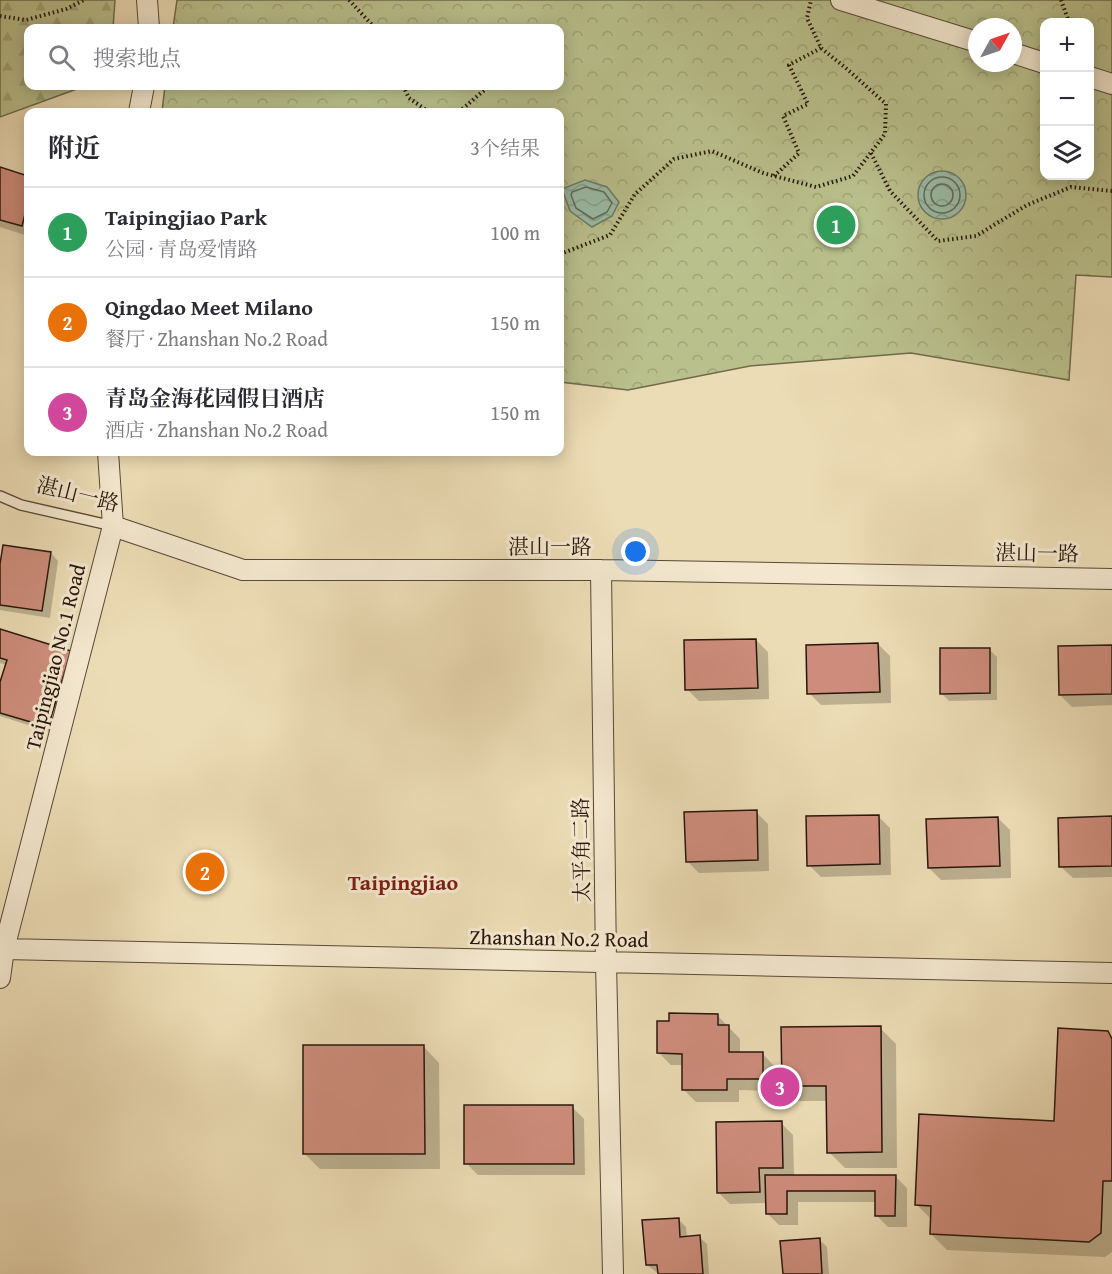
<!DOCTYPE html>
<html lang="zh">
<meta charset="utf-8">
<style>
:root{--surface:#fff;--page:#f7f7f7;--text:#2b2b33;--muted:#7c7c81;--line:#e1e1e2;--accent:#1a73e8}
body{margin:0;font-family:"Gentium Book Plus","Noto Serif SC",serif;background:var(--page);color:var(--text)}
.controls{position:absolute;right:18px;top:18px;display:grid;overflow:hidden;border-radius:12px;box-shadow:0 3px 15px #0003}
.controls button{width:54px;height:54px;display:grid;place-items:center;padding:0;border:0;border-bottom:2px solid var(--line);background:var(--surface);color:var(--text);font:30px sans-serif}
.compass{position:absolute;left:968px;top:18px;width:54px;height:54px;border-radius:50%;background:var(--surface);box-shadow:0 3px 15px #0003;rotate:50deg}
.you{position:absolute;left:636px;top:552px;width:21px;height:21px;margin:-15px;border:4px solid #fff;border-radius:50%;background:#1a73e8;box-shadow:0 0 0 9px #1a73e833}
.badge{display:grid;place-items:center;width:39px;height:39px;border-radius:50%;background:var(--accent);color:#fff;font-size:20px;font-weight:700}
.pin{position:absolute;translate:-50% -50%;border:3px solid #fff;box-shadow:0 2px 6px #0006}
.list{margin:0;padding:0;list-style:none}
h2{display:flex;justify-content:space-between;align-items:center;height:78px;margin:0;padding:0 24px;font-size:26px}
h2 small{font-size:20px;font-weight:400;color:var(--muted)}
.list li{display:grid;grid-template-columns:39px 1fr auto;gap:18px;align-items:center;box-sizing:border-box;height:90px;padding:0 24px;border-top:2px solid var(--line)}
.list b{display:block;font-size:22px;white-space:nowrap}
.list p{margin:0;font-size:20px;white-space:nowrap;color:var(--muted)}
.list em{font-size:20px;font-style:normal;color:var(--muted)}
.icon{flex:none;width:33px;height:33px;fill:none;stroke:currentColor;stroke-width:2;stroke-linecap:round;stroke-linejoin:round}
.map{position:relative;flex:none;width:1112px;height:1274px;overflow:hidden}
.search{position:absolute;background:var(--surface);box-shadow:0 3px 15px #0003;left:24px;top:24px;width:540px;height:66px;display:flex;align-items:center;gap:15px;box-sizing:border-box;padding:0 21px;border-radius:12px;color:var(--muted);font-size:22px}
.panel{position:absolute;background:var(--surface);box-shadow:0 3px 15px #0003;left:24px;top:108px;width:540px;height:348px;border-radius:12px}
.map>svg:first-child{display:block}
.forest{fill:url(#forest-firs);stroke:#706b4c;stroke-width:1.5}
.park{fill:url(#park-crowns);stroke:#706b4c;stroke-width:1.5;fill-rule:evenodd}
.water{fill:url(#water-waves);stroke:#6c7a69;stroke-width:1.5}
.shadow{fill:#0003}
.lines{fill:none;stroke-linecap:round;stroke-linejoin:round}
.shore{stroke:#61695a;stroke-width:1.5}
.building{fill:#ce8d7c;stroke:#28160b;stroke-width:1.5}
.lane-casing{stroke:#594836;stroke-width:12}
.street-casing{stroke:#594836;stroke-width:22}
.path{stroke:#28160b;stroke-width:4;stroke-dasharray:1.5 3;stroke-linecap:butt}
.lane{stroke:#f3e8cf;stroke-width:9}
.street{stroke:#f3e8cf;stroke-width:20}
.labels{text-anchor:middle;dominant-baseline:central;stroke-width:6;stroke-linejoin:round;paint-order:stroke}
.street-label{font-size:21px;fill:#28160b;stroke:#f3e8cf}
.neighbourhood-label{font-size:22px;font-weight:bold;fill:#7a1f14;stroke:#f3e8cf}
</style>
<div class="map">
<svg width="1112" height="1274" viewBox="0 0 1112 1274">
<defs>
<pattern id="forest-firs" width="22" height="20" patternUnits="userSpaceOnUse" patternTransform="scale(1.5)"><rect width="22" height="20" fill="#b9c08c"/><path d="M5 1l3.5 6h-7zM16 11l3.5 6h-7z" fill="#9fa477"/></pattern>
<pattern id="park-crowns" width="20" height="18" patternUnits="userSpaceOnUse" patternTransform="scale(1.5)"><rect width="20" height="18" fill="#b9c08c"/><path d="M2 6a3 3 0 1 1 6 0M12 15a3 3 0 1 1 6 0" fill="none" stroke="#9fa477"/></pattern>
<pattern id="water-waves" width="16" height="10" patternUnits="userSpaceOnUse" patternTransform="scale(1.5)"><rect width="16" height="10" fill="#9abca8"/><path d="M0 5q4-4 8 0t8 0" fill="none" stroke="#85a18f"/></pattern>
</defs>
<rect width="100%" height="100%" fill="#ecdcb5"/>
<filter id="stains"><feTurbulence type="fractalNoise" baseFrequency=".00333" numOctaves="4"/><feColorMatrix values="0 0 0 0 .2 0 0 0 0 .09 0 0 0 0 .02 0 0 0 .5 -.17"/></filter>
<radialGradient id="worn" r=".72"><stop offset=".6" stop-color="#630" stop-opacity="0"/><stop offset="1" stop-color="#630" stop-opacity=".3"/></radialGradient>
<!-- forest -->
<path class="forest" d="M0,0H115L113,28H28V86H85L0,117Z"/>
<!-- park -->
<path class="park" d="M177,0H1112V277L1076,275L1069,380L911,353L750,366L628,390L560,382V112H162L165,86H560V28H173ZM1044,22H1090V176H1044ZM977,27H1013V63H977Z"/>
<!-- water -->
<path class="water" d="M918 195a24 24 0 1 1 48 0a24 24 0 1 1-48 0Z
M585,180L607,187L619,202L612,216L592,227L570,211L562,189Z"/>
<!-- shadow -->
<path class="shadow" d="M0,169L28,177V236L0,227Z
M51,553L58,561L50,618L0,610V570Z
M0,631L70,652L56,734L0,716V688L7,665L0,663Z
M756,640L768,652L769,699L699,701L687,689Z
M878,644L890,656L891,703L821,705L809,693Z
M1112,646V705L1072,707L1060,695Z
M989,649L997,657V700L949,701L941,693Z
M756,812L768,824L769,871L699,873L687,861Z
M878,816L890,828L891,875L821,877L809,865Z
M998,818L1010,830L1011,878L941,880L929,868Z
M1112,818V877L1073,878L1061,867Z
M718,1016L740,1039V1053L763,1054L774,1066V1091L739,1090V1102H696L684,1090V1065H671L659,1053Z
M880,1028L896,1044L897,1168H845L829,1152L828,1101H799L784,1086Z
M1107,1032L1112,1037V1252L1105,1257L947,1250L931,1234L932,1220L917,1205L1056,1122Z
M424,1047L439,1063L440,1169H320L304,1153Z
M572,1107L584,1119L585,1175H478L466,1163Z
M781,1123L793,1135L794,1176H895L907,1188V1227H888L876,1215V1202H798V1225H779L767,1213V1203L730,1204L718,1192Z
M678,1219L686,1227L687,1238L699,1237L707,1244L709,1274H659L647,1265Z
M819,1239L827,1247L829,1274H784Z"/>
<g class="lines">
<!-- shore -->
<path class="shore" d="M924 195a18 18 0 1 1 36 0a18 18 0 1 1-36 0Z
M931 195a11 11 0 1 1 22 0a11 11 0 1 1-22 0Z
M586,187L604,192L612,203L607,212L593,219L576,208L571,195L572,192Z"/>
</g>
<!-- building -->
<path class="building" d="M0,167L28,176V202L22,226L0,220Z
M3,545L51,552L42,611L0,605V564Z
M0,629L71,651L48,727L0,713V682L7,660L0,658Z
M756,639L758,688L685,690L684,640Z
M878,643L880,692L807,694L806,645Z
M1112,645V694L1059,695L1058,646Z
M940,648H990V693L940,694Z
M757,810L758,860L686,862L684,812Z
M879,815L880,864L807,866L806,816Z
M1112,816V866L1059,867L1058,818Z
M998,817L1000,866L928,868L926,819Z
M669,1013L718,1014V1025H729V1052H763V1079H727V1090H682V1054L657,1053V1021H669Z
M881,1026L882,1152L827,1153L826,1086H782L781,1027Z
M1058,1028L1108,1031L1112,1039V1181H1103L1101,1233L1089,1242L930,1234L931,1206L915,1205L919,1114L1054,1121Z
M303,1045H424L425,1154H303Z
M464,1105H573L574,1164H464Z
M782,1121L783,1168H759L760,1192L717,1193L716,1122Z
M765,1175H896L895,1216H875V1191H787V1214H766Z
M679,1218L680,1237L700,1235L703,1274H658L657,1265H646L642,1220Z
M820,1238L822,1274H783L780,1241Z"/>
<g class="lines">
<defs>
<path id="lane" d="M0,496L21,505L113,526"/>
<path id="street" d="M147,0L149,28
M841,0L977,42
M1013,53L1044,63
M1090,77L1112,84
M139,112L144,86
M113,526L243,570H601L1112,579
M601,570L606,963L613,1274
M4,949L1112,973
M0,978L4,949L113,526L108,452"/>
</defs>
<!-- lane casing -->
<use href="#lane" class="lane-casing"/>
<!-- street casing -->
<use href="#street" class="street-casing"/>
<!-- path -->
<path class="path" d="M349,0L375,28
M1061,0L1069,22
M0,16L26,20L66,9L84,0
M403,86L409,98L429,112
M459,112L489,86
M871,153L890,191L938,241L976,236L1027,205L1071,187L1112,191
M774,176L799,153L783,116L808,104L789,65L821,48
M560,254L610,235L635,194L674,159L712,151L763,173L816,187L853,176L885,134L886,104L847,69L821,48L807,18L811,0"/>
<!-- lane -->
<use href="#lane" class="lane"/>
<!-- street -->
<use href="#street" class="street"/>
</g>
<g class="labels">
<!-- street labels -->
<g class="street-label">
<text transform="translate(78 494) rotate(14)">湛山一路</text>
<text x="550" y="546">湛山一路</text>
<text transform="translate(1037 553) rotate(1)">湛山一路</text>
<text transform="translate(55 657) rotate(-76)">Taipingjiao No.1 Road</text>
<text transform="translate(581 850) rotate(-91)">太平角二路</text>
<text transform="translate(559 938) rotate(1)">Zhanshan No.2 Road</text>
</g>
<!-- neighbourhood labels -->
<g class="neighbourhood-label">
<text x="403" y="882">Taipingjiao</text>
</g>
</g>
<rect width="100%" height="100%" filter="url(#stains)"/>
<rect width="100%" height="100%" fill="url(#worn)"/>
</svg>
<div class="controls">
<button>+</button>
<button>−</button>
<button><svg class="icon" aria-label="layers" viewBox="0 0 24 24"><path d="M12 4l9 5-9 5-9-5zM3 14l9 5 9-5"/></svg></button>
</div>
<svg class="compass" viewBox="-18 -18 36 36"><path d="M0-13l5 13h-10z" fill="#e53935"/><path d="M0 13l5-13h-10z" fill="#7c7c81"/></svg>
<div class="you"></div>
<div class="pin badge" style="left:836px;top:225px;background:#2e9e5b">1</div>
<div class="pin badge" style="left:205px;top:872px;background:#e8710a">2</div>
<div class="pin badge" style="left:780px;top:1087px;background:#d1479c">3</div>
<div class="search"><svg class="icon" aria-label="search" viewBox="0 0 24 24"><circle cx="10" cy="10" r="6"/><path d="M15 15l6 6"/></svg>搜索地点</div>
<section class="panel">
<h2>附近<small>3个结果</small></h2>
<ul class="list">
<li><span class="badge" style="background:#2e9e5b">1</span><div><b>Taipingjiao Park</b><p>公园 · 青岛爱情路</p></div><em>100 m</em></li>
<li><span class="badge" style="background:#e8710a">2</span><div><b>Qingdao Meet Milano</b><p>餐厅 · Zhanshan No.2 Road</p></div><em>150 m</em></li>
<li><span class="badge" style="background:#d1479c">3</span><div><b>青岛金海花园假日酒店</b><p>酒店 · Zhanshan No.2 Road</p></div><em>150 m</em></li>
</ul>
</section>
</div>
